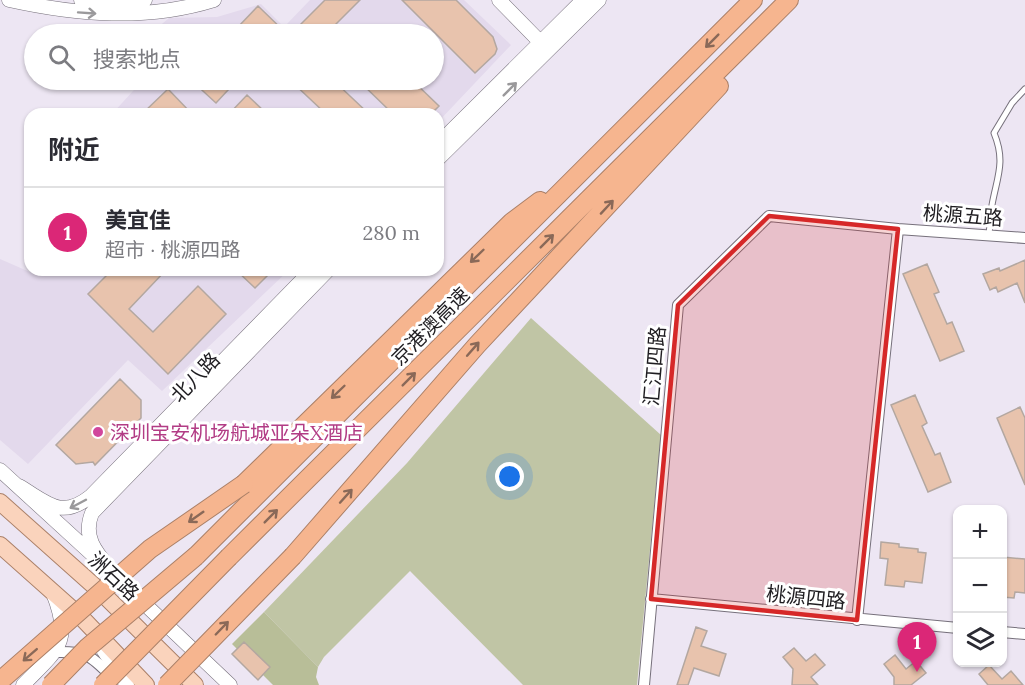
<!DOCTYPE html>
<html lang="zh">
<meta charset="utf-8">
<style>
:root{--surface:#fff;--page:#f2f2f3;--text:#2b2b33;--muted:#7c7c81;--line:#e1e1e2;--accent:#db2777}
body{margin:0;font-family:Lora,"Noto Sans SC",serif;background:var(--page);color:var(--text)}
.controls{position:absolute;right:18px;bottom:18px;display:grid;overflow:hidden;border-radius:12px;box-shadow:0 2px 4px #0004}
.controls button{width:54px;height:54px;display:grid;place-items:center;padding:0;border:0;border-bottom:2px solid var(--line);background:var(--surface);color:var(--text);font:30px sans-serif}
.you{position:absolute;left:510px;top:477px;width:21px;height:21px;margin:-15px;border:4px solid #fff;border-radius:50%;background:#1a73e8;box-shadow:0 0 0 9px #1a73e833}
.badge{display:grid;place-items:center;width:39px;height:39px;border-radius:50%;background:var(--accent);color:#fff;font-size:20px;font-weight:700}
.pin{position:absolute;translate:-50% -50px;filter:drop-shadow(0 2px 3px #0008)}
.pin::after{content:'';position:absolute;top:32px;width:21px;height:18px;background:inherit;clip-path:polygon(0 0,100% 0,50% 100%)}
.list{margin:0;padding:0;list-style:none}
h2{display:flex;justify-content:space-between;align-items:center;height:78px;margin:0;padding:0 24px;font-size:26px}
h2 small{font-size:20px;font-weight:400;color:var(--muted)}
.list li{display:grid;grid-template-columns:39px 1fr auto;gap:18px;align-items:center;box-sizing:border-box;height:90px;padding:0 24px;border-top:2px solid var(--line)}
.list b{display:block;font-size:22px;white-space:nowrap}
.list p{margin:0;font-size:20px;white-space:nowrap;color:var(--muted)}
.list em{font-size:20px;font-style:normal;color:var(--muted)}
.icon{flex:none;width:33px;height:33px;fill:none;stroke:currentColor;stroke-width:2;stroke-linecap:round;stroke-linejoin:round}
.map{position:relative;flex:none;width:1025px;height:685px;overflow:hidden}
.search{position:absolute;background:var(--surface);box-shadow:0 2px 4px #0004;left:24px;top:24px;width:420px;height:66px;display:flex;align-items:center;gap:15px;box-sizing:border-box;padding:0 21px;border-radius:33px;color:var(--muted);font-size:22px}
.panel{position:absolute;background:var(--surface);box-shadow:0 2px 4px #0004;left:24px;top:108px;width:420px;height:168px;border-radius:18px}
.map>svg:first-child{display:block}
.built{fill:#e3d9ec}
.green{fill:#c0c5a5}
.forest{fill:#b8be98}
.building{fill:#e8c3ad;stroke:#b3a7a0;stroke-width:1.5}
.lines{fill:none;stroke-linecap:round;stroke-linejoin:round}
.lane-casing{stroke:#76707b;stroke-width:7}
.street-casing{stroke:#76707b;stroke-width:12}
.secondary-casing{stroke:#76707b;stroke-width:15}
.primary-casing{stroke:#ab8068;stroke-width:18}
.highway-casing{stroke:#ab8068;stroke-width:20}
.lane{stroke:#fff;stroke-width:5}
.street{stroke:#fff;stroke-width:10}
.secondary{stroke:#fff;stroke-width:14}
.primary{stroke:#fad3bc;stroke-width:16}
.highway{stroke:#f6b58f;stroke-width:18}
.highway-bridge-casing{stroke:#ab8068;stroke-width:20;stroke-linecap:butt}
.highway-bridge{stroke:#f6b58f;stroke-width:18}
.oneway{stroke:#9a999b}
.oneway2{stroke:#8a6958}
.marked{fill:#d62828;fill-opacity:0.2;stroke:#d62828;stroke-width:4.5;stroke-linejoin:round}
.hotel-dot{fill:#d1479c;stroke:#fff;stroke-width:2}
.labels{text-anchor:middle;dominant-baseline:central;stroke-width:6;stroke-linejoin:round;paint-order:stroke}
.street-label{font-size:20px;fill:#1f1d21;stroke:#fff}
.hotel-label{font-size:20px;fill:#b23c85;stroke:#fff;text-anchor:start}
</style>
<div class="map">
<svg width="1025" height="685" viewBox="0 0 1025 685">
<rect width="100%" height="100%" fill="#ede6f3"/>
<!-- built -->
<path class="built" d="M310,0H464L511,45L438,122V114H112L143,80H434V34H150L169,18L217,17L261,4L284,27Z
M0,259L39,276L42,270H289L162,391L128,360L28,464L0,440Z"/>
<!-- green -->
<path class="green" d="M531,318L661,435L637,685H523L410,571L324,657L318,667L264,612L407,463Z"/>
<!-- forest -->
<path class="forest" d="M264,612L318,667L316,677L319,685H273L232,644Z"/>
<!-- building -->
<path class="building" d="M325,0H360L326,34H309L300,25Z
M402,0H456L493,37L497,49L495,54L475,73Z
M258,6L287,34H245L238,27Z
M191,80H218L228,90L216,103Z
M290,80H333L369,114H326Z
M358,80H412L439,106L431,114H393Z
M168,89L192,114H142Z
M247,95L267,114H229Z
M1025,260V303L1017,283L998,292L996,287L990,290L983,274L999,268L1000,271Z
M927,264L939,292L934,294L947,324L952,322L964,351L940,361L903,274Z
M112,270H166L129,309L153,332L198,286L226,314L168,374L88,294Z
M236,270H273L255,288Z
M120,379L141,400V418L95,465L93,462L76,464L56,445Z
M915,395L927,423L922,426L935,455L940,453L951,482L928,492L891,405Z
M1020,407L1025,418V485L997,418Z
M881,542L899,544V547L918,549V552L926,553L922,583L905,581L904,587L885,585L888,559L880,558Z
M1002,557L1025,559V593L1015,592L1014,598L1002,597Z
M696,627L707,631L701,646L726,654L719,676L694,668L688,685H677Z
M244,642L270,667L258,680L232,654Z
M794,648L806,661L815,654L825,665L811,677L818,685H792L793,669L783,657Z
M895,655L906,669L916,661L926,673L911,685H894V677L884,664Z
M989,665L1002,679L1011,671L1023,685H988L979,674Z"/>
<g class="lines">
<defs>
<path id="lane" d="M989,234C990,224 991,214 992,205C997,177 1006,162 994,133L1012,103L1025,89"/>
<path id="street" d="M651,599L958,628
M857,620L898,229
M1002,632L1025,634
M55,652C88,651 91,656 113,678
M644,685L678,305L769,216L898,229L1025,238"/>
<path id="secondary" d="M9,0C77,15 146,21 214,0
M81,0L130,2L145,0
M499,0L547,49
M438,144L583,0
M438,159L599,0
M0,470L94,556
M19,486C48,503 61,520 91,496L312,270
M112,573L230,685
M116,576C100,556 81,540 92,513L328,270
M98,642L127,685
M23,685C57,650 73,643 53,593"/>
<path id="primary" d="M0,502L102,593L195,685
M0,545L82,618L146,685"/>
<path id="highway" d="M244,484L512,222L540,201
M196,556L753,0
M293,556L477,345L719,86
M229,557L789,0"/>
</defs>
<!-- lane casing -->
<use href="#lane" class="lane-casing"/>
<!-- street casing -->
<use href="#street" class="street-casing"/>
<!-- secondary casing -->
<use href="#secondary" class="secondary-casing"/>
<!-- primary casing -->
<use href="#primary" class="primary-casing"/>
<!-- highway casing -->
<use href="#highway" class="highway-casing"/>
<!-- lane -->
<use href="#lane" class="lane"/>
<!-- street -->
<use href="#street" class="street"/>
<!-- secondary -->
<use href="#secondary" class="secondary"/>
<!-- primary -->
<use href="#primary" class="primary"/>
<!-- highway -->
<use href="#highway" class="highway"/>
<defs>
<path id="highway-bridge" d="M0,681L150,549L244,484
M51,685L87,648L196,556
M103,685L229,557
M167,685L293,556"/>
</defs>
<!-- highway-bridge casing -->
<use href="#highway-bridge" class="highway-bridge-casing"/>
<!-- highway-bridge -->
<use href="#highway-bridge" class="highway-bridge"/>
</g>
<!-- one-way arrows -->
<defs><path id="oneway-shaft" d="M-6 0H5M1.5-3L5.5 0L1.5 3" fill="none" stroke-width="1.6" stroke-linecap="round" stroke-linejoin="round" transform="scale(1.5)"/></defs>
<g class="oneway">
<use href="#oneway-shaft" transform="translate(87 13) rotate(4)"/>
<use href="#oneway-shaft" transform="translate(510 89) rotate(-45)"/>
<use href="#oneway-shaft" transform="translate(78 504) rotate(152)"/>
</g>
<g class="oneway2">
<use href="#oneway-shaft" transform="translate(712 41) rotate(135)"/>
<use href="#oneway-shaft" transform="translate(607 207) rotate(-47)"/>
<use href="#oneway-shaft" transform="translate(547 241) rotate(-45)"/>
<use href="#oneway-shaft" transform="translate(477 256) rotate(136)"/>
<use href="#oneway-shaft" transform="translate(473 349) rotate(-49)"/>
<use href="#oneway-shaft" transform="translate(409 379) rotate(-45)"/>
<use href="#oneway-shaft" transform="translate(338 392) rotate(136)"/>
<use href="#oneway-shaft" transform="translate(346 496) rotate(-48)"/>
<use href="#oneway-shaft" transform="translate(271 516) rotate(-45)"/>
<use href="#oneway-shaft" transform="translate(196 517) rotate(145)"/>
<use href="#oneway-shaft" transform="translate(222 628) rotate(-46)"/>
<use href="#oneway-shaft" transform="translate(30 655) rotate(139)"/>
</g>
<!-- marked area -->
<path class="marked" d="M769,216L898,229L857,620L651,599L678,305Z"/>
<!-- markers -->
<circle class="hotel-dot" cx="98" cy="432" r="6"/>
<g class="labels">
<!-- street labels -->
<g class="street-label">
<text transform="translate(963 215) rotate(4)">桃源五路</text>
<text transform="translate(430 326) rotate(-45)">京港澳高速</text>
<text transform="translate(654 366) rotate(-85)">汇江四路</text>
<text transform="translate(195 377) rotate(-46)">北八路</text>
<text transform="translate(114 576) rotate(43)">洲石路</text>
<text transform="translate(806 597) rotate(6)">桃源四路</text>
</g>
<!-- hotel labels -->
<g class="hotel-label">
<text x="110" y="432">深圳宝安机场航城亚朵X酒店</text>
</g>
</g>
</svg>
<div class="controls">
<button>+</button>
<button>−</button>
<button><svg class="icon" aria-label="layers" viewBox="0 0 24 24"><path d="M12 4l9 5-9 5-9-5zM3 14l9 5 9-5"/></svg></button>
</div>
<div class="you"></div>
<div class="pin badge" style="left:917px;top:672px">1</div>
<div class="search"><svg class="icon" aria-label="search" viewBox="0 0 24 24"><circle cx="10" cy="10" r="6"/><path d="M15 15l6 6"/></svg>搜索地点</div>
<section class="panel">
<h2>附近<small></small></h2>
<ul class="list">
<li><span class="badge">1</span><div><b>美宜佳</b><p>超市 · 桃源四路</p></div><em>280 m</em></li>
</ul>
</section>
</div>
